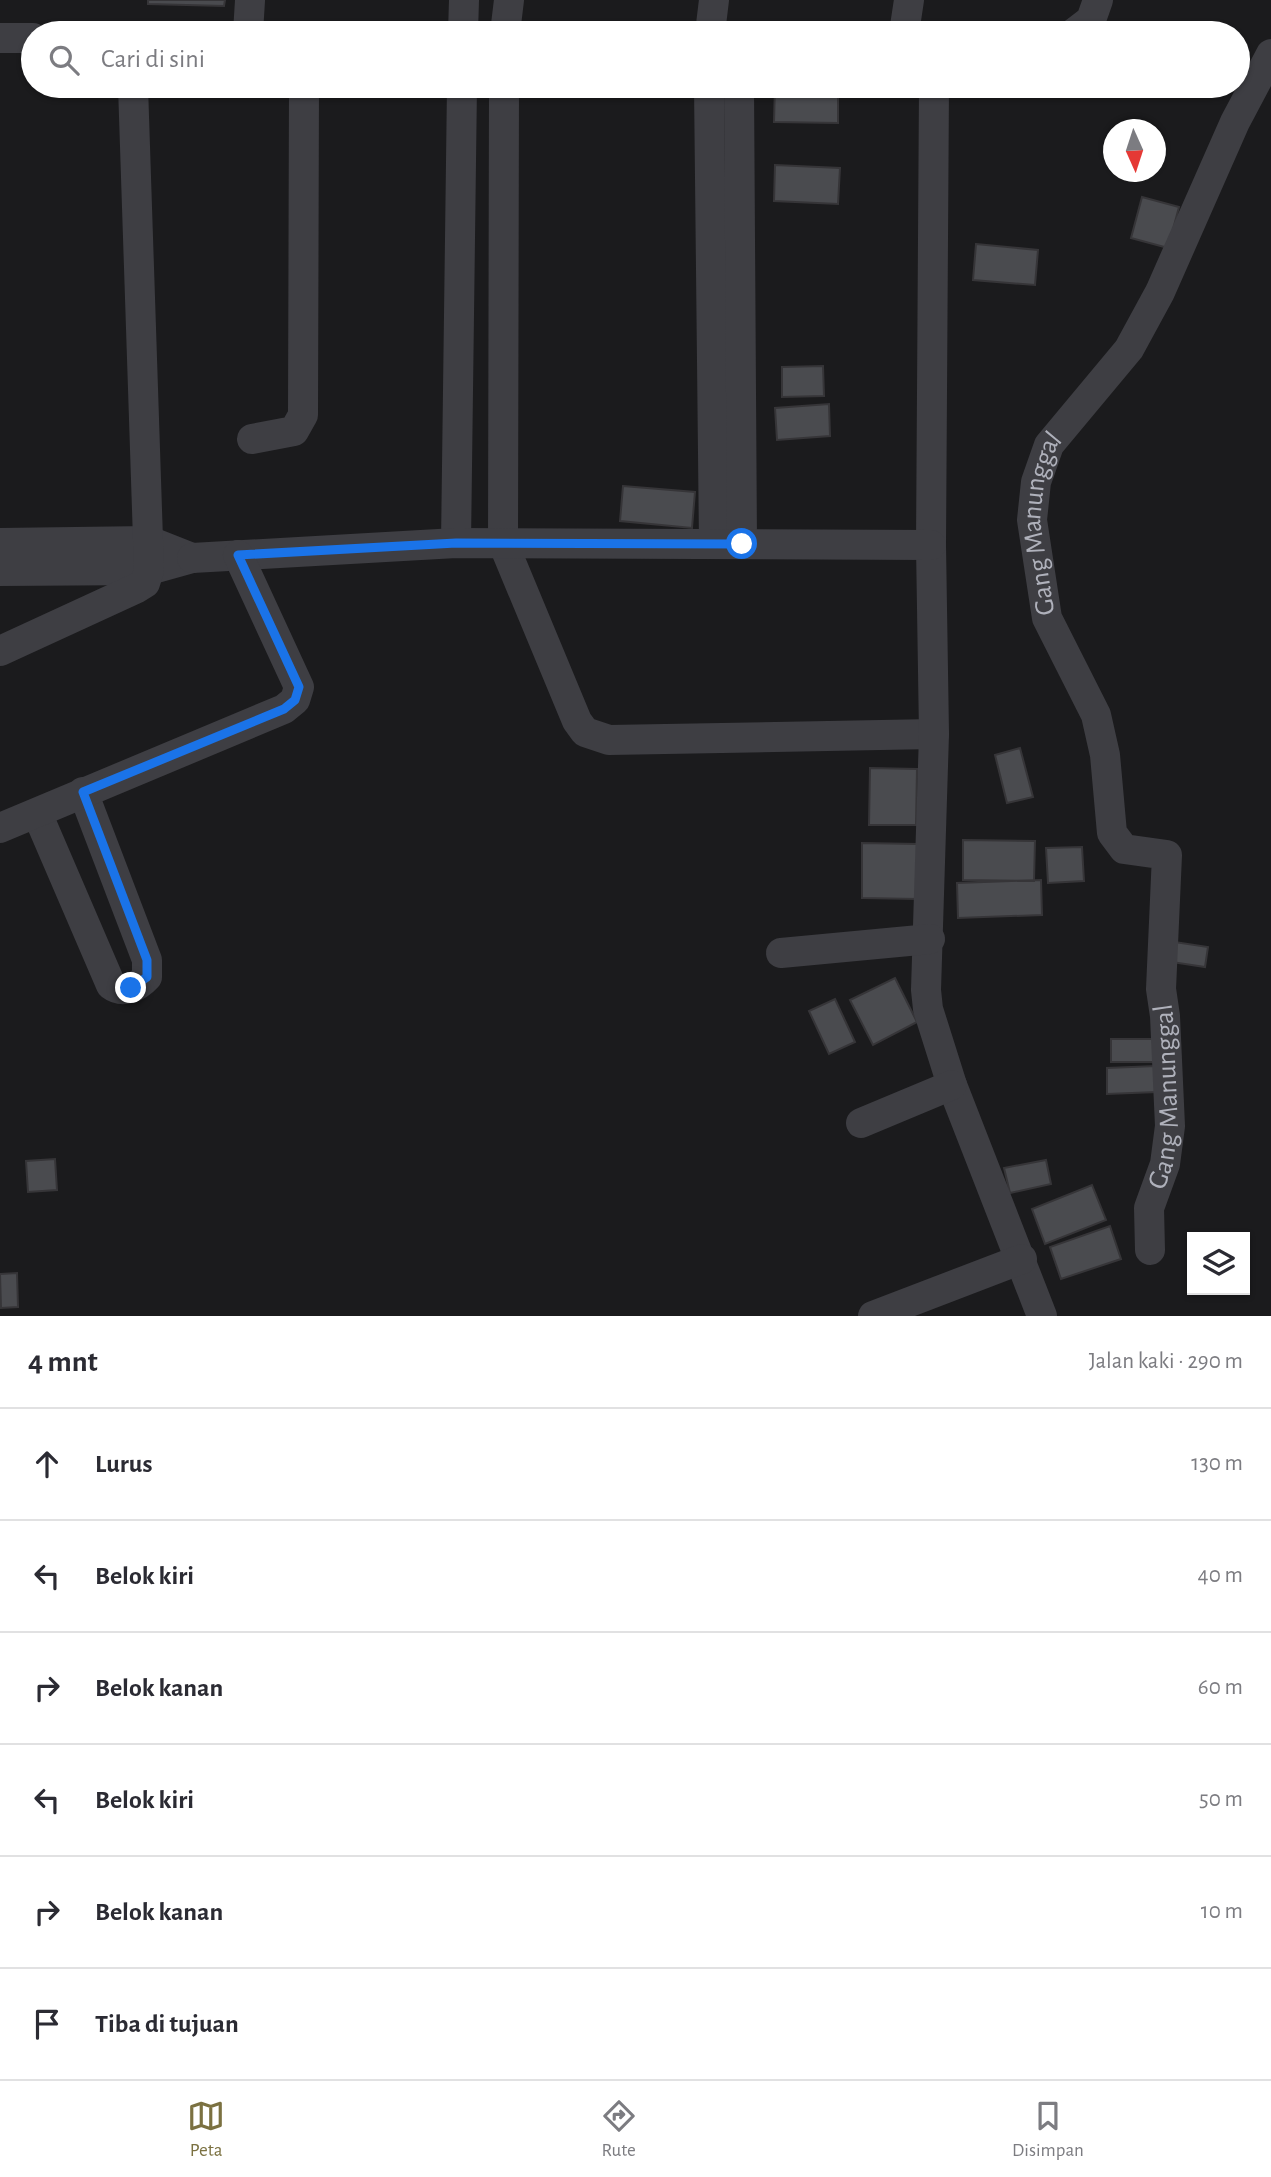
<!DOCTYPE html>
<html lang="id">
<meta charset="utf-8">
<style>
:root{--surface:#fff;--page:#f2f2f3;--text:#2b2b33;--muted:#7c7c81;--line:#e1e1e2;--accent:#7b7141}
body{margin:0;font-family:"Alegreya Sans",sans-serif;background:var(--page);color:var(--text)}
.controls{position:absolute;right:21px;bottom:21px;display:grid;overflow:hidden;border-radius:0px;box-shadow:0 2px 5px #0004}
.controls button{width:63px;height:63px;display:grid;place-items:center;padding:0;border:0;border-bottom:2px solid var(--line);background:var(--surface);color:var(--text);font:35px sans-serif}
.compass{position:absolute;left:1103px;top:119px;width:63px;height:63px;border-radius:50%;background:var(--surface);box-shadow:0 2px 5px #0004;rotate:177deg}
.stop{position:absolute;width:21px;height:21px;margin:-16px;border:5px solid #1a73e8;border-radius:50%;background:#fff}
.stop.end{background:#1a73e8;border-color:#fff;box-shadow:0 2px 7px #0008}
.list{margin:0;padding:0;list-style:none}
h2{display:flex;justify-content:space-between;align-items:center;height:91px;margin:0;padding:0 28px;font-size:30px}
h2 small{font-size:23px;font-weight:400;color:var(--muted)}
.list li{display:grid;grid-template-columns:46px 1fr auto;gap:21px;align-items:center;box-sizing:border-box;height:112px;padding:0 28px;border-top:2px solid var(--line)}
.list b{display:block;font-size:26px;white-space:nowrap}
.list em{font-size:23px;font-style:normal;color:var(--muted)}
.icon{flex:none;width:38px;height:38px;fill:none;stroke:currentColor;stroke-width:2;stroke-linecap:round;stroke-linejoin:round}
.map{position:relative;flex:none;width:1271px;height:1316px;overflow:hidden}
.search{position:absolute;background:var(--surface);box-shadow:0 2px 5px #0004;left:21px;right:21px;top:21px;height:77px;display:flex;align-items:center;gap:18px;box-sizing:border-box;padding:0 24px;border-radius:38px;color:var(--muted);font-size:26px}
.sheet{height:763px;background:var(--surface)}
nav{display:flex;justify-content:space-around;align-items:center;box-sizing:border-box;height:98px;border-top:2px solid var(--line);background:var(--surface);font-size:19px;color:var(--muted)}
nav a{display:grid;justify-items:center;gap:4px}
nav .on{color:var(--accent)}
.map>svg:first-child{display:block}
.building{fill:#4a4b4f;stroke:#363538;stroke-width:2}
.lines{fill:none;stroke-linecap:round;stroke-linejoin:round}
.street{stroke:#3e3e43;stroke-width:30}
.route{stroke:#1a73e8;stroke-width:9}
.labels{text-anchor:middle;dominant-baseline:central;stroke-width:7;stroke-linejoin:round;paint-order:stroke}
.street-label{font-size:28px;fill:#afb1bb;stroke:#161618}
</style>
<div class="map">
<svg width="1271" height="1316" viewBox="0 0 1271 1316">
<rect width="100%" height="100%" fill="#1b1b1d"/>
<!-- building -->
<path class="building" d="M148,0H225L224,6L148,4Z
M775,86H838V123L774,122Z
M775,165L840,168L838,204L774,201Z
M1142,197L1179,207L1168,248L1131,238Z
M976,244L1038,250L1035,285L973,280Z
M823,366L824,396L782,397V367Z
M829,404L830,436L777,440L775,408Z
M623,486L695,492L692,528L620,521Z
M1020,748L1033,797L1007,803L995,755Z
M870,768L917,769L916,825H869Z
M963,840L1035,841L1034,881L963,880Z
M862,843L918,844L917,899L862,898Z
M1082,847L1084,881L1048,883L1046,848Z
M1041,880L1042,915L958,918L957,883Z
M1168,941L1208,947L1205,967L1165,961Z
M895,978L917,1022L873,1045L850,1000Z
M835,999L855,1042L829,1054L809,1011Z
M1111,1039H1157L1158,1062H1111Z
M1156,1066L1157,1092L1107,1094V1068Z
M55,1159L57,1190L28,1192L26,1161Z
M1046,1160L1051,1184L1010,1193L1004,1168Z
M1092,1185L1106,1220L1045,1244L1032,1209Z
M1110,1226L1121,1259L1061,1279L1050,1247Z
M17,1273L18,1307L1,1308L0,1274Z"/>
<g class="lines">
<!-- street -->
<g class="street">
<path d="M248,33L250,0"/>
<path d="M463,33L464,0"/>
<path d="M505,33L509,0"/>
<path d="M710,33L714,0"/>
<path d="M904,33L909,0"/>
<path d="M1074,33L1091,20L1098,0"/>
<path d="M0,38H33"/>
<path d="M504,86L503,543L577,721L585,732L609,740L934,734"/>
<path d="M709,86L714,544"/>
<path d="M739,86L742,544"/>
<path d="M934,86L931,545L934,734L926,990L928,1009L952,1085L1042,1316"/>
<path d="M252,439L294,431L303,415L304,86"/>
<path d="M0,543L149,541L192,558L149,570L0,571"/>
<path d="M456,543L462,86"/>
<path d="M192,558L456,543L931,545"/>
<path d="M0,651L137,588L145,583L149,570L133,86"/>
<path d="M37,813L111,985C123,994 138,987 147,977V960L83,792"/>
<path d="M0,828L284,709L295,700L299,687L238,555"/>
<path d="M781,953L930,939"/>
<path d="M861,1123L952,1085"/>
<path id="s1" d="M1150,1250L1149,1208L1165,1164L1170,1126L1165,1016L1161,989L1167,855L1124,849L1112,833L1105,755L1096,715L1047,618L1032,520L1036,482L1049,445L1129,349L1160,292L1235,122L1271,54"/>
<path d="M873,1316L1022,1259"/>
</g>
</g>
<g class="lines">
<!-- route -->
<path class="route" d="M131,988L147,977V960L83,792L284,709L295,700L299,687L238,555L456,543L742,544"/>
</g>
<g class="labels">
<!-- street labels -->
<g class="street-label">
<text stroke="none"><textPath href="#s1" startOffset="786">Gang Manunggal</textPath></text>
<text stroke="none"><textPath href="#s1" startOffset="156">Gang Manunggal</textPath></text>
</g>
</g>
</svg>
<div class="controls">
<button><svg class="icon" aria-label="layers" viewBox="0 0 24 24"><path d="M12 4l9 5-9 5-9-5zM3 14l9 5 9-5"/></svg></button>
</div>
<svg class="compass" viewBox="-18 -18 36 36"><path d="M0-13l5 13h-10z" fill="#e53935"/><path d="M0 13l5-13h-10z" fill="#7c7c81"/></svg>
<div class="stop" style="left:742px;top:544px"></div>
<div class="stop end" style="left:131px;top:988px"></div>
<div class="search"><svg class="icon" aria-label="search" viewBox="0 0 24 24"><circle cx="10" cy="10" r="6"/><path d="M15 15l6 6"/></svg>Cari di sini</div>
</div>
<section class="sheet">
<h2>4 mnt<small>Jalan kaki · 290 m</small></h2>
<ul class="list">
<li><svg class="icon" aria-label="ahead" viewBox="0 0 24 24"><path d="M12 20V5M6 11l6-6 6 6"/></svg><div><b>Lurus</b></div><em>130 m</em></li>
<li><svg class="icon" aria-label="left" viewBox="0 0 24 24"><path d="M17 20v-9H6M10 6l-5 5 5 5"/></svg><div><b>Belok kiri</b></div><em>40 m</em></li>
<li><svg class="icon" aria-label="right" viewBox="0 0 24 24"><path d="M7 20v-9h11M14 6l5 5-5 5"/></svg><div><b>Belok kanan</b></div><em>60 m</em></li>
<li><svg class="icon" aria-label="left" viewBox="0 0 24 24"><path d="M17 20v-9H6M10 6l-5 5 5 5"/></svg><div><b>Belok kiri</b></div><em>50 m</em></li>
<li><svg class="icon" aria-label="right" viewBox="0 0 24 24"><path d="M7 20v-9h11M14 6l5 5-5 5"/></svg><div><b>Belok kanan</b></div><em>10 m</em></li>
<li><svg class="icon" aria-label="arrive" viewBox="0 0 24 24"><path d="M6 21V4h12l-3 4 3 4H6"/></svg><div><b>Tiba di tujuan</b></div></li>
</ul>
</section>
<nav>
<a class="on"><svg class="icon" aria-label="map" viewBox="0 0 24 24"><path d="M3 6l6-2 6 2 6-2v14l-6 2-6-2-6 2zM9 4v14M15 6v14"/></svg>Peta</a>
<a><svg class="icon" aria-label="directions" viewBox="0 0 24 24"><path d="M12 3l9 9-9 9-9-9zM9 14v-3h6M13 9l2 2-2 2"/></svg>Rute</a>
<a><svg class="icon" aria-label="saved" viewBox="0 0 24 24"><path d="M7 4h10v16l-5-4-5 4z"/></svg>Disimpan</a>
</nav>
